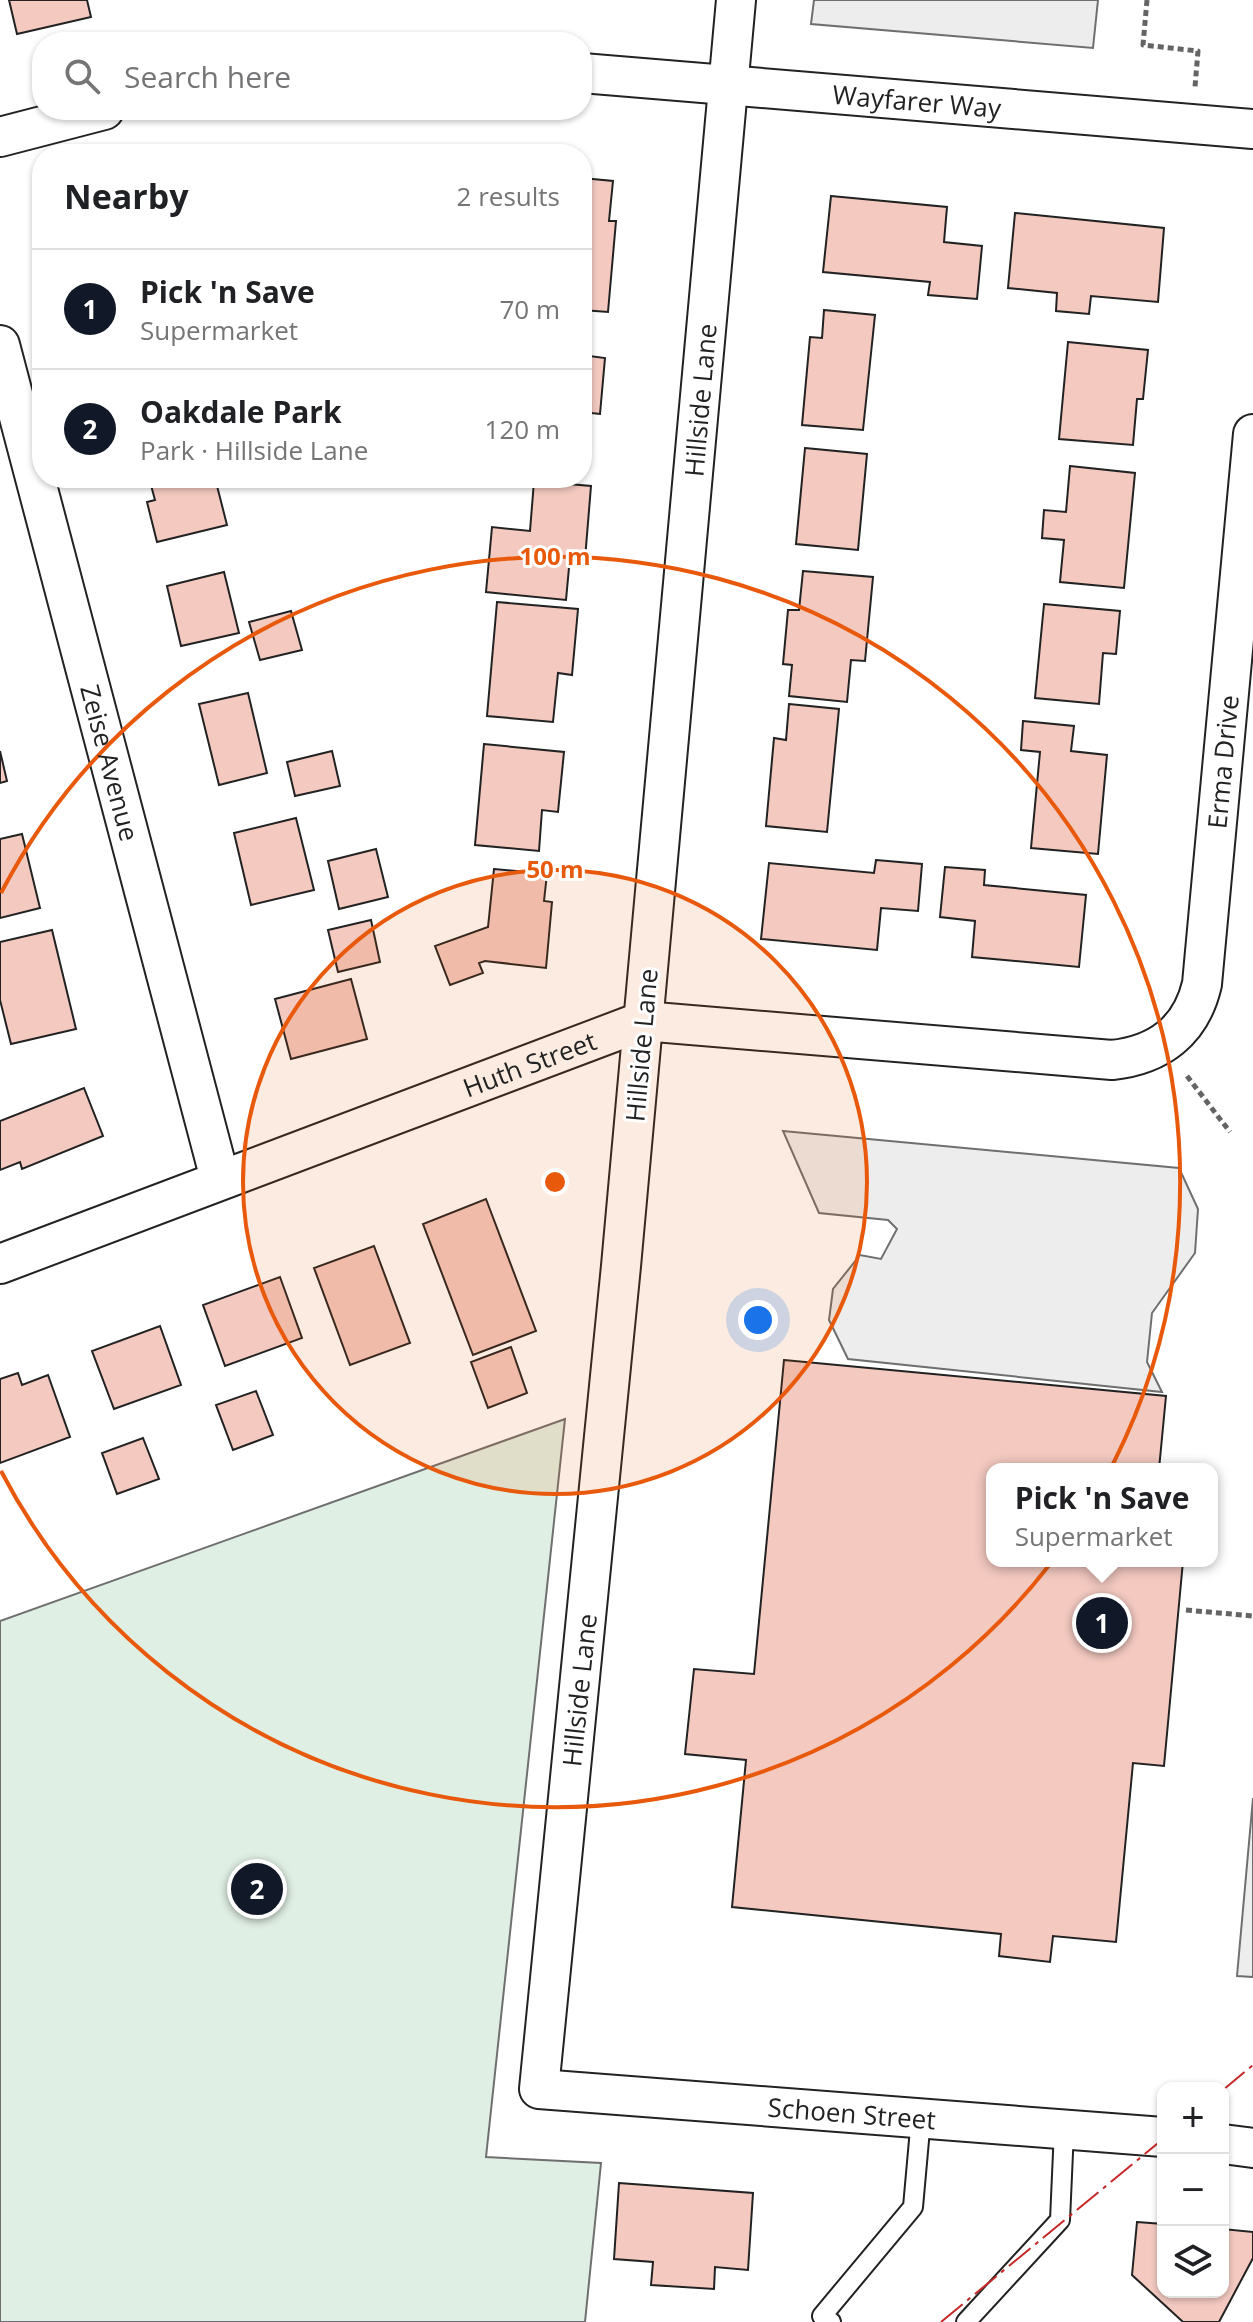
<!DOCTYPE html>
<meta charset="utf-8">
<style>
:root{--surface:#fff;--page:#f6f6f6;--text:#202124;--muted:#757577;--line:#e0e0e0;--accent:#111827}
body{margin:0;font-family:"Open Sans",sans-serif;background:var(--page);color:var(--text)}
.controls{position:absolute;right:24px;bottom:24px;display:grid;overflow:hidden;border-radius:16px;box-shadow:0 2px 6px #0004}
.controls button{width:72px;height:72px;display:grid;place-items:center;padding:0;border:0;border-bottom:2px solid var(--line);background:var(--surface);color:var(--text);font:40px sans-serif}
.you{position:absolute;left:758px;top:1320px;width:28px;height:28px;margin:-20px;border:6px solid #fff;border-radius:50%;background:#1a73e8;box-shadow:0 0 0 12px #1a73e833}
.badge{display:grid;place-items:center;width:52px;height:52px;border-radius:50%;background:var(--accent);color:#fff;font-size:26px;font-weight:700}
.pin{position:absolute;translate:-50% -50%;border:4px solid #fff;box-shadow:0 2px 8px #0006}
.popup{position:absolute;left:986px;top:1463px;width:232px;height:104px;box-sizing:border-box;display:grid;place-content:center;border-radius:16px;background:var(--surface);filter:drop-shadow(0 2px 6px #0005);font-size:26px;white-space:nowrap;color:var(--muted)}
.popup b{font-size:30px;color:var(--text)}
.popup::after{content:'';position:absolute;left:50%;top:100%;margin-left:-16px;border:16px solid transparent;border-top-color:var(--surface)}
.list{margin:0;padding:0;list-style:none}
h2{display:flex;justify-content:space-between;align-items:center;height:104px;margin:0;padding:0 32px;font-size:34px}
h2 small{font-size:26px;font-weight:400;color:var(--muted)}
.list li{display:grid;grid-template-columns:52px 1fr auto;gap:24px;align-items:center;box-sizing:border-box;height:120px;padding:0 32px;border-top:2px solid var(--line)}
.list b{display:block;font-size:30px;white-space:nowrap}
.list p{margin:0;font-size:26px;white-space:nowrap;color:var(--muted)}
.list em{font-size:26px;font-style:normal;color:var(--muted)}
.icon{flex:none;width:44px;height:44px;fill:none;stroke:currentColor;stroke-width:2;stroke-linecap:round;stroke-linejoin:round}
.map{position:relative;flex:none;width:1253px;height:2322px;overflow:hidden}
.search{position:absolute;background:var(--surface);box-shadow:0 2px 6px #0004;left:32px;top:32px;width:560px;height:88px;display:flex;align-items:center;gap:20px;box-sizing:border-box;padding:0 28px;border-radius:32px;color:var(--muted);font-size:30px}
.panel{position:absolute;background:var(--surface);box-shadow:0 2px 6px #0004;left:32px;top:144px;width:560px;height:344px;border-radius:32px}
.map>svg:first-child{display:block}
.green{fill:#e0efe3;stroke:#6f6f6f;stroke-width:2}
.parking{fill:#ededed;stroke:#6f6f6f;stroke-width:2}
.building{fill:#f3c9c0;stroke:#222;stroke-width:2}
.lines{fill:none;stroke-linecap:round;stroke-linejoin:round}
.service-casing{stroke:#222;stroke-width:22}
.minor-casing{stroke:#222;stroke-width:42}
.path{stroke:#646464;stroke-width:5;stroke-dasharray:6 4;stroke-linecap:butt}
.service{stroke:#fff;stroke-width:18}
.minor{stroke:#fff;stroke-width:38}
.power{stroke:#c62828;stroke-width:2;stroke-dasharray:28 6 4 6;stroke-linecap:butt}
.ring{fill:none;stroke:#e8590c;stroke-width:4}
.labels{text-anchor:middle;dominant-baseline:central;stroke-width:6;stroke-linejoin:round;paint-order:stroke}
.street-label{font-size:26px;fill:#222;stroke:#fff}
.centre{fill:#e8590c;stroke:#fff;stroke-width:4}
.ring-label{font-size:24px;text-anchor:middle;font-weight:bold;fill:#e8590c;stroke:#fff;stroke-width:6;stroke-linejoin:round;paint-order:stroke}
</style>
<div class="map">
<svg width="1253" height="2322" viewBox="0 0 1253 2322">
<rect width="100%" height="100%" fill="#fff"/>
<!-- green -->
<path class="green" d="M565,1419L486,2157L601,2163L585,2322H0V1621Z"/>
<!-- parking -->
<path class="parking" d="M814,0H1098L1093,48L811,24Z
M783,1131L1179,1168L1198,1209L1195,1253L1152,1313L1147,1362L1162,1392L848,1359L829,1320L833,1289L860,1255L881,1259L897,1229L888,1220L819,1213Z
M1253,1798V1977L1237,1976Z"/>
<!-- building -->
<path class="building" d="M9,0H87L91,17L17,34Z
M582,178L613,181L609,221H616L608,312L582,310Z
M831,196L947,207L944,242L982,246L977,299L928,295L930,282L823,272Z
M1015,213L1164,228L1158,302L1091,296L1089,314L1056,311L1057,293L1008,288Z
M824,310L875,315L863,430L802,425L810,337L822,338Z
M1068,342L1148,350L1143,399H1137L1133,445L1059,439Z
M582,355L605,358L600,414L582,412Z
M805,448L867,454L858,550L796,544Z
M1070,466L1135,473L1124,588L1060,582L1064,540L1042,538L1044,510L1066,512Z
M149,478H215L227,525L157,542L147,502L155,500Z
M534,481L591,486L585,559L570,557L566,600L486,592L492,527L530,531Z
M803,571L873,577L865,661L851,660L847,702L789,696L792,665L783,664L788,610H799Z
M224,572L239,633L181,646L167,586Z
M497,602L578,609L572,675L558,673L553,722L487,716Z
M1044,604L1120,611L1116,654L1103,653L1099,704L1035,698Z
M291,611L302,650L260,660L249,622Z
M248,693L267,773L219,785L199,704Z
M789,704L839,709L827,832L766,826L774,738L786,740Z
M1023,721L1074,726L1071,751L1107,755L1098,854L1031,848L1040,752L1021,750Z
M484,744L564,752L558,812L542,810L539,851L475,845Z
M0,751L7,781L0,783Z
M332,751L340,786L295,796L287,762Z
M296,818L314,890L251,905L234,833Z
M22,834L40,908L0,918V839Z
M376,849L388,897L339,909L328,861Z
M876,860L922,864L918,911L881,908L877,950L761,939L769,863L874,873Z
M945,867L985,870L984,885L1086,895L1079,967L972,957L975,921L940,917Z
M494,869L547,874L544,901L552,902L546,968L485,961L479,963L483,973L450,985L435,946L488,927Z
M371,920L380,962L338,972L328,930Z
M52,930L76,1029L11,1044L0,1000V942Z
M351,979L367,1039L291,1059L275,999Z
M84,1088L103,1136L22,1169L20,1162L0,1170V1121Z
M486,1199L536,1331L473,1355L423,1224Z
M374,1246L410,1343L350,1365L314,1268Z
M280,1277L302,1338L225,1366L203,1305Z
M160,1326L181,1385L114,1409L92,1351Z
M511,1347L527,1393L488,1408L471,1362Z
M784,1360L1166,1396L1159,1469H992V1561H1183L1164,1766L1133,1763L1116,1942L1053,1936L1050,1962L999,1956L1001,1934L732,1907L746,1760L685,1754L694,1669L754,1674Z
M18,1373L22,1385L48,1375L70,1437L0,1463V1379Z
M256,1391L273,1435L233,1450L216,1405Z
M143,1438L159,1479L117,1494L102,1453Z
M619,2183L753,2193L748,2270L715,2267L714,2289L651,2285L653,2262L614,2259Z
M1137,2222L1163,2224V2292H1223V2229L1253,2232V2258L1219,2322H1183L1132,2275Z"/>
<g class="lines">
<defs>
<path id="service" d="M831,2322L822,2316L913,2207L921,2118
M966,2322L1060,2220L1064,2130"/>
<g id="minor">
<path id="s1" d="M736,0L621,1266L539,2089L1163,2137"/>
<path id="s2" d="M582,73L1253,129"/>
<path d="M0,137L104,110"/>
<path id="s3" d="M0,345L220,1179"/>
<path id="s4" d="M0,1264L643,1021L1112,1060C1159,1055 1191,1031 1202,984L1253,434"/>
<path d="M1223,2144L1253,2148"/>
</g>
</defs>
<!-- service casing -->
<use href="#service" class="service-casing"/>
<!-- minor casing -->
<use href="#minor" class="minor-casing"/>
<!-- path -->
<path class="path" d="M1147,0L1143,45L1198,51L1195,87
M1187,1076L1230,1132
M1186,1610L1253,1616"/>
<!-- service -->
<use href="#service" class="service"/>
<!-- minor -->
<use href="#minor" class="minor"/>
<!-- power -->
<path class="power" d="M1223,2090L1253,2065
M941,2322L1163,2139"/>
</g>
<!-- distance rings -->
<circle cx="555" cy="1182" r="312" fill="#e8590c" fill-opacity=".12"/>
<g class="ring">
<circle cx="555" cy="1182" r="312"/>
<path d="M1 893A625 625 0 1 1 1 1471"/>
</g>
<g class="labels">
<!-- street labels -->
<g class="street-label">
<text stroke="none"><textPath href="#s2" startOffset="336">Wayfarer Way</textPath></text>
<text transform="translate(700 400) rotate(-85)">Hillside Lane</text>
<text stroke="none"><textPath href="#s3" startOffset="432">Zeise Avenue</textPath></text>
<text stroke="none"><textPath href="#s4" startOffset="1508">Erma Drive</textPath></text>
<text transform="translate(641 1045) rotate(-85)">Hillside Lane</text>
<text stroke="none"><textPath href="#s4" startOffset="566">Huth Street</textPath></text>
<text transform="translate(579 1690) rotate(-84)">Hillside Lane</text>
<text stroke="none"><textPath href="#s1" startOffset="2412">Schoen Street</textPath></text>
</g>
</g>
<circle cx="555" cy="1182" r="12" class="centre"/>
<g class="ring-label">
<text x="555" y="565">100 m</text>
<text x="555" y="878">50 m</text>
</g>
</svg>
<div class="controls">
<button>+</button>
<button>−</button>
<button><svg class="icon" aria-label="layers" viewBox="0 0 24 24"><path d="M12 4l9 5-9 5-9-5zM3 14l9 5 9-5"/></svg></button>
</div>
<div class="you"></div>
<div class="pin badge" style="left:1102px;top:1623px">1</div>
<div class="popup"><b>Pick 'n Save</b>Supermarket</div>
<div class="pin badge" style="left:257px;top:1889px">2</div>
<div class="search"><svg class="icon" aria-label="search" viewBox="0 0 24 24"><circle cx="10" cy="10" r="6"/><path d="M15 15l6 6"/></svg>Search here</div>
<section class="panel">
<h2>Nearby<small>2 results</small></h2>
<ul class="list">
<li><span class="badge">1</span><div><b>Pick 'n Save</b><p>Supermarket</p></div><em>70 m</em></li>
<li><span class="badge">2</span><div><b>Oakdale Park</b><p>Park · Hillside Lane</p></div><em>120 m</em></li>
</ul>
</section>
</div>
